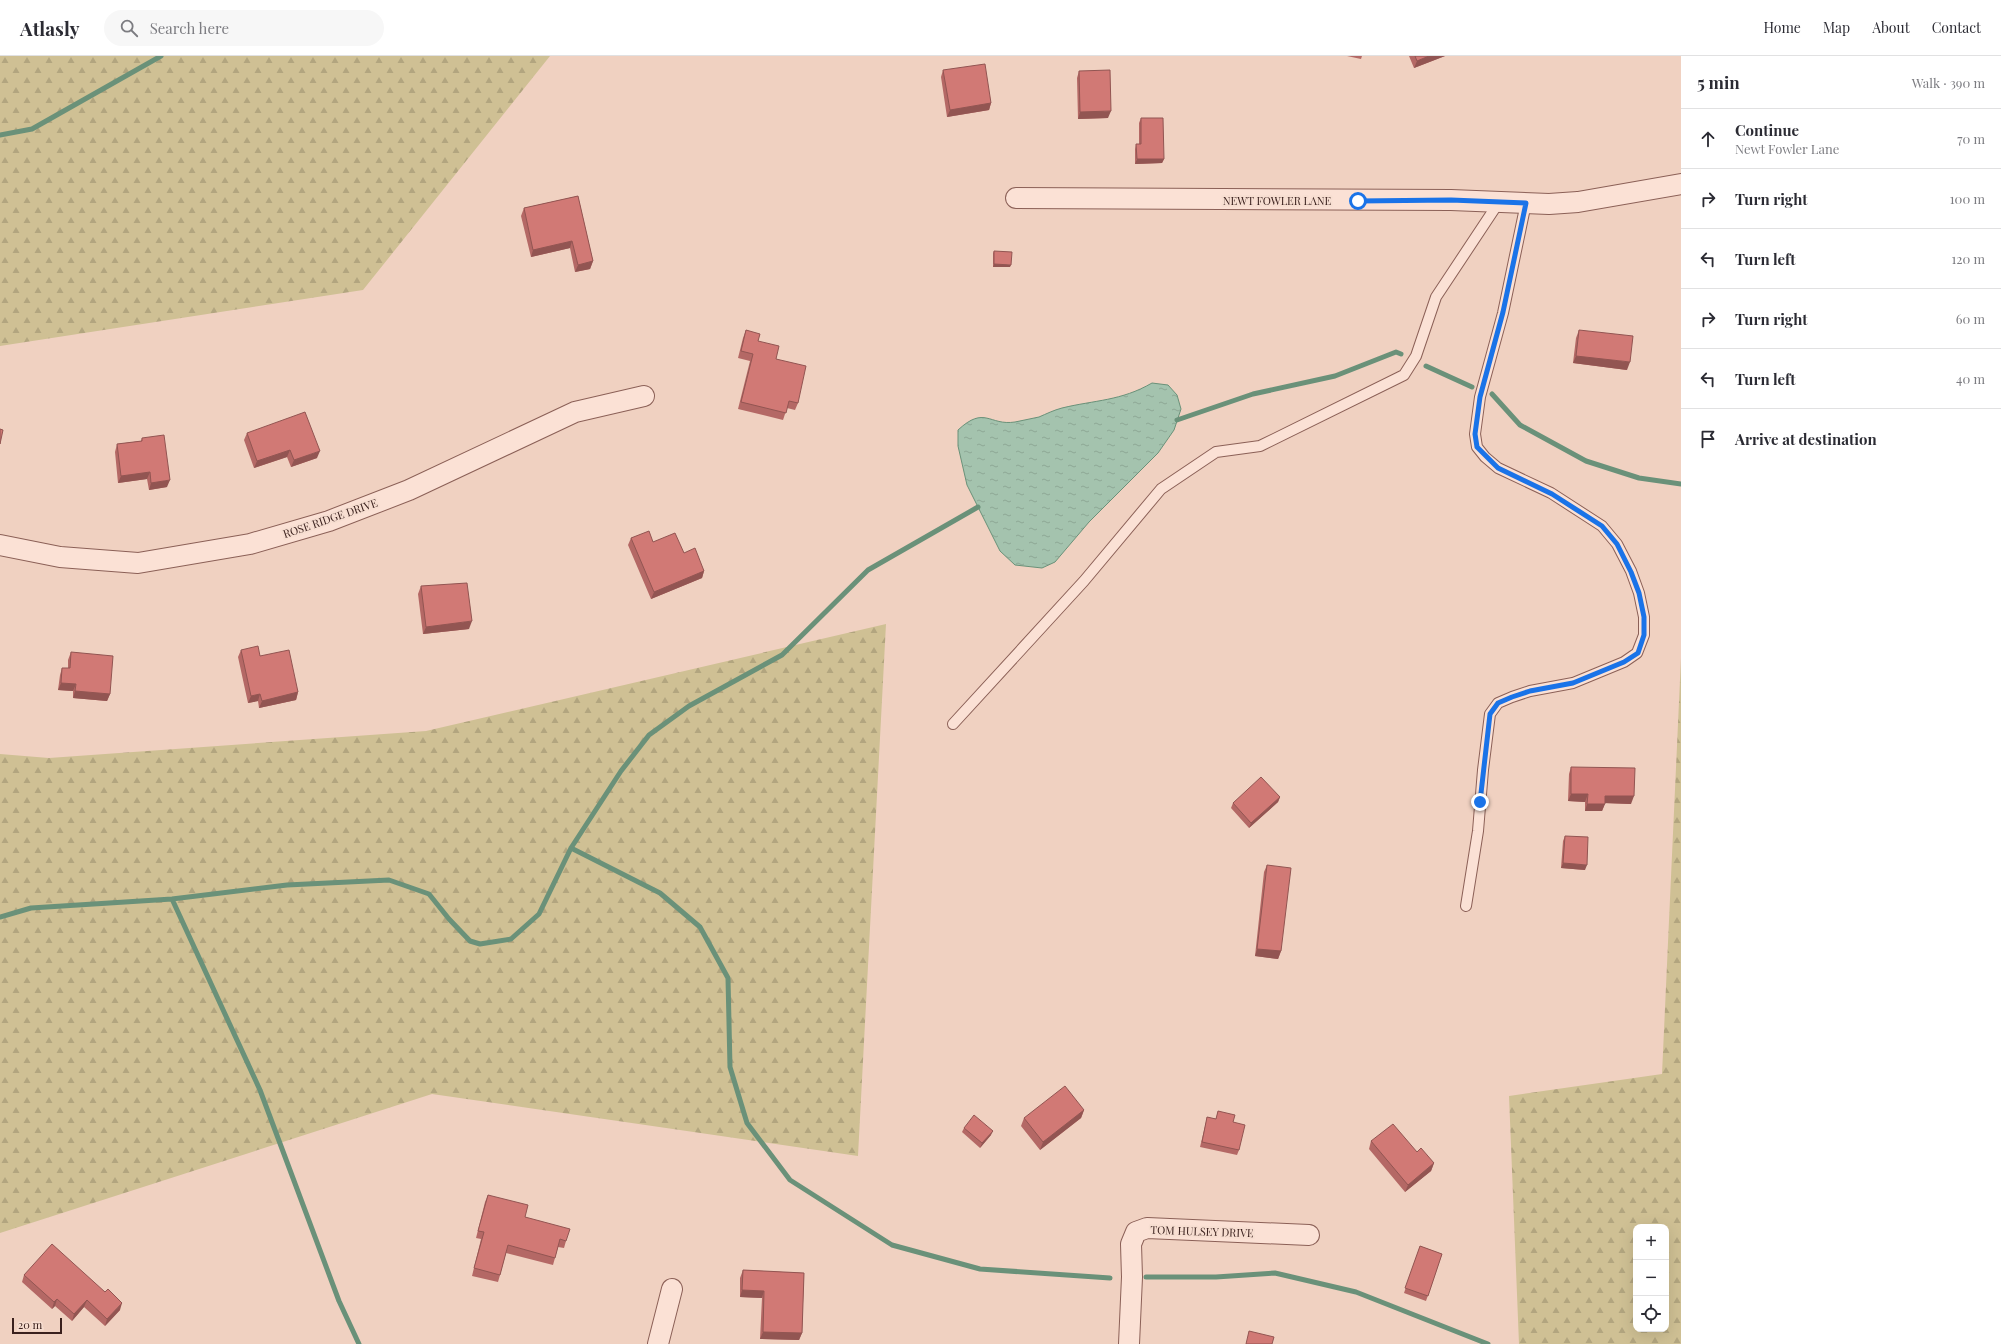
<!DOCTYPE html>
<meta charset="utf-8">
<style>
:root{--surface:#fff;--page:#f7f7f7;--text:#2b2b33;--muted:#7c7c81;--line:#e1e1e2}
body{margin:0;font-family:"Playfair Display",serif;background:var(--page);color:var(--text)}
.controls{position:absolute;right:12px;bottom:12px;display:grid;overflow:hidden;border-radius:8px;box-shadow:0 4px 16px #0002}
.controls button{width:36px;height:36px;display:grid;place-items:center;padding:0;border:0;border-bottom:1px solid var(--line);background:var(--surface);color:var(--text);font:20px sans-serif}
.scale{position:absolute;left:12px;bottom:10px;width:50px;box-sizing:border-box;padding-left:4px;border:2px solid #3a201d;border-top:0;font-size:11px;line-height:14px;white-space:nowrap;color:#3a201d;-webkit-text-stroke:3px #f7ded1;paint-order:stroke}
.stop{position:absolute;width:12px;height:12px;margin:-9px;border:3px solid #1a73e8;border-radius:50%;background:#fff}
.stop.end{background:#1a73e8;border-color:#fff;box-shadow:0 1px 4px #0008}
.list{margin:0;padding:0;list-style:none}
h2{display:flex;justify-content:space-between;align-items:center;height:52px;margin:0;padding:0 16px;font-size:17px}
h2 small{font-size:13px;font-weight:400;color:var(--muted)}
.list li{display:grid;grid-template-columns:26px 1fr auto;gap:12px;align-items:center;box-sizing:border-box;height:60px;padding:0 16px;border-top:1px solid var(--line)}
.list b{display:block;font-size:15px;white-space:nowrap}
.list p{margin:0;font-size:13px;white-space:nowrap;color:var(--muted)}
.list em{font-size:13px;font-style:normal;color:var(--muted)}
.icon{flex:none;width:22px;height:22px;fill:none;stroke:currentColor;stroke-width:2;stroke-linecap:round;stroke-linejoin:round}
.map{position:relative;flex:none;width:1681px;height:1288px;overflow:hidden}
header{display:flex;align-items:center;gap:24px;box-sizing:border-box;height:56px;padding:0 20px;background:var(--surface);border-bottom:1px solid var(--line)}
header strong{font-size:19px}
nav{display:flex;gap:22px;margin-inline-start:auto;font-size:14px}
.search{width:280px;height:36px;background:var(--page);display:flex;align-items:center;gap:10px;box-sizing:border-box;padding:0 14px;border-radius:22px;color:var(--muted);font-size:15px}
main{display:flex}
aside{flex:1;background:var(--surface)}
.map>svg:first-child{display:block}
.forest{fill:url(#forest-firs);fill-rule:evenodd}
.water{fill:url(#water-ripples);stroke:#6a9179}
.lines{fill:none;stroke-linecap:round;stroke-linejoin:round}
.stream{stroke:#6a9179;stroke-width:5}
.lane-casing{stroke:#8b6057;stroke-width:12}
.street-casing{stroke:#8b6057;stroke-width:22}
.lane{stroke:#fbe1d5;stroke-width:10}
.street{stroke:#fbe1d5;stroke-width:20}
.wall{fill:#b46865}
.shaded-wall{fill:#925552}
.building{fill:#d17975;stroke:#925552}
.route{stroke:#1a73e8;stroke-width:5}
.labels{text-anchor:middle;dominant-baseline:central;stroke-width:4;stroke-linejoin:round;paint-order:stroke}
.street-label{font-size:11px;fill:#3a201d;stroke:#f7ded1}
</style>
<header>
<strong>Atlasly</strong>
<div class="search"><svg class="icon" aria-label="search" viewBox="0 0 24 24"><circle cx="10" cy="10" r="6"/><path d="M15 15l6 6"/></svg>Search here</div>
<nav><a>Home</a><a>Map</a><a>About</a><a>Contact</a></nav>
</header>
<main>
<div class="map">
<svg width="1681" height="1288" viewBox="0 0 1681 1288">
<defs>
<pattern id="forest-firs" width="22" height="20" patternUnits="userSpaceOnUse"><rect width="22" height="20" fill="#cfc094"/><path d="M5 1l3.5 6h-7zM16 11l3.5 6h-7z" fill="#b2a57f"/></pattern>
<pattern id="water-ripples" width="26" height="14" patternUnits="userSpaceOnUse"><rect width="26" height="14" fill="#a4c3ae"/><path d="M2 4q2-2 4 0t4 0M15 11q2-2 4 0t4 0" fill="none" stroke="#8ea795"/></pattern>
</defs>
<rect width="100%" height="100%" fill="#f0d1c1"/>
<!-- forest -->
<path class="forest" d="M0,0H550L363,234L0,290Z
M886,568L858,1100L432,1038L0,1177V698L49,702L426,675Z
M1681,602V1288H1519L1509,1040L1662,1018ZM1636,1171H1666V1273H1636Z"/>
<!-- water -->
<path class="water" d="M1152,327L1168,329L1177,339L1181,353L1174,374L1158,397L1089,466L1055,506L1042,512L1015,509L1000,495L967,429L958,390V374C985,349 989,370 1015,366C1023,364 1031,363 1039,361C1046,358 1054,354 1062,352C1095,344 1121,345 1152,327Z"/>
<g class="lines">
<!-- stream -->
<path class="stream" d="M0,79L32,73L161,0
M1426,310L1472,331
M1492,338L1520,369L1586,405L1639,422L1681,428
M1177,364L1253,338L1335,320L1396,296L1401,298
M571,792L660,837L700,871L728,922L730,1011L747,1067L790,1124L892,1189L980,1213L1110,1222
M172,843L260,1034L339,1245L359,1288
M0,861L31,852L172,843L287,829L389,824L429,838L449,863L470,885L480,888L511,883L539,858L571,792L621,715L649,679L689,650L782,599L868,514L978,451
M1146,1221H1216L1275,1217L1356,1236L1488,1288"/>
<defs>
<path id="lane" d="M953,668L1084,525L1161,433L1216,396L1260,390L1404,319L1416,300L1436,241L1499,146
M1466,850L1478,775L1483,714L1490,658L1498,647L1512,641L1530,635L1573,627L1624,606L1637,597L1644,579V561L1639,537L1631,515L1617,488L1602,470L1551,437L1498,412L1485,401L1477,391L1475,378L1480,341L1503,257L1526,147"/>
<path id="street" d="M1016,142L1451,144L1549,148L1578,146L1681,128
M0,489L60,501L138,507L250,488L329,465L409,434L575,356L644,340
M658,1288L672,1233
M1129,1288L1132,1221L1131,1188L1136,1176L1147,1172L1309,1179"/>
</defs>
<!-- lane casing -->
<use href="#lane" class="lane-casing"/>
<!-- street casing -->
<use href="#street" class="street-casing"/>
<!-- lane -->
<use href="#lane" class="lane"/>
<!-- street -->
<use href="#street" class="street"/>
</g>
<!-- wall -->
<path class="wall" d="M1347,0H1362L1361,3Z
M1409,0H1445L1414,12Z
M943,14L991,47L989,54L947,61L941,21Z
M1079,15L1108,62L1078,63L1077,22Z
M1141,62L1164,103L1162,107L1135,108V93L1136,88H1139V67Z
M578,140L593,205L590,213L575,216L570,192L531,201L521,160L524,152Z
M994,195L1010,211H993V197Z
M746,274L758,285L776,303L798,347L795,354L787,352L783,364L738,353L750,305L738,302L743,282Z
M1579,274L1627,314L1573,307L1576,282Z
M247,377L317,402L291,411L287,401L254,412L244,384Z
M142,382L167,431L149,434L147,423L118,427L115,396L117,388L141,385Z
M631,482L653,486L684,497L704,515L702,522L651,543L628,489Z
M421,530L469,573L423,578L418,538Z
M241,594L260,600L298,636L296,644L259,652L258,645L248,647L238,601Z
M71,596L110,638L107,645L73,642V635L58,634L60,619L62,612H68V604Z
M1571,711L1631,748L1605,747L1602,755H1585V746L1568,745L1569,718Z
M1280,741L1278,746L1249,772L1231,752L1233,747Z
M1565,780L1585,814L1561,812L1563,785Z
M1267,809L1281,895L1278,903L1255,900L1264,816Z
M1084,1054L1081,1062L1040,1094L1021,1070L1024,1062Z
M1218,1055L1233,1066L1239,1094L1237,1099L1200,1091L1206,1066L1207,1061L1216,1063Z
M964,1072L991,1079L980,1092L962,1076Z
M1371,1085L1434,1107L1431,1115L1405,1136L1369,1093Z
M488,1139L566,1185L564,1192L558,1191L553,1209L506,1197L500,1219L498,1226L472,1220L481,1183L476,1182L485,1146Z
M1420,1190L1442,1198L1426,1245L1404,1237Z
M743,1214L804,1217L802,1277L799,1284L760,1283L762,1242L740,1241V1222Z
M24,1219L120,1254L105,1270L84,1251L72,1265L55,1250L52,1253L22,1226Z"/>
<!-- shaded-wall -->
<path class="shaded-wall" d="M1429,0H1445L1414,12L1417,5Z
M991,47L989,54L947,61L950,54Z
M1111,55L1108,62L1078,63L1080,56Z
M1137,103H1164L1162,107L1135,108Z
M572,185L570,192L531,201L533,194Z
M593,205L590,213L575,216L578,209Z
M994,208L1011,209L1010,211H993Z
M1576,300L1630,306L1627,314L1573,307Z
M290,394L287,401L254,412L257,405Z
M320,395L317,402L291,411L294,404Z
M150,416L147,423L118,427L121,420Z
M170,424L167,431L149,434L151,427Z
M704,515L702,522L651,543L654,536Z
M472,565L469,573L423,578L426,571Z
M61,627L76,628L73,635L58,634Z
M75,635L110,638L107,645L73,642Z
M298,636L296,644L259,652L262,645Z
M260,638L258,645L248,647L251,640Z
M1571,738H1588L1585,746L1568,745Z
M1605,740H1634L1631,748L1603,747Z
M1280,741L1278,746L1249,772L1251,767Z
M1587,748H1605L1602,755H1585Z
M1563,807L1587,809L1585,814L1561,812Z
M1257,893L1281,895L1278,903L1255,900Z
M1084,1054L1081,1062L1040,1094L1043,1086Z
M993,1075L991,1079L980,1092L982,1087Z
M1434,1107L1431,1115L1405,1136L1408,1129Z
M742,1234L764,1235L762,1242L740,1241Z
M57,1243L55,1250L52,1253L54,1246Z
M87,1244L84,1251L72,1265L74,1258Z
M122,1247L120,1254L105,1270L107,1263Z
M763,1276L802,1277L799,1284L760,1283Z"/>
<!-- building -->
<path class="building" d="M1415,0H1429L1417,5Z
M985,8L991,47L950,54L943,14Z
M1110,14L1111,55L1080,56L1079,15Z
M1141,62H1163L1164,103H1137L1136,88H1141Z
M578,140L593,205L578,209L572,185L533,194L524,152Z
M994,195L1012,196L1011,209L994,208Z
M746,274L760,278L758,285L779,290L776,303L806,310L798,347L789,345L786,357L741,346L753,298L741,295Z
M1579,274L1633,280L1630,306L1576,300Z
M305,356L320,395L294,404L290,394L257,405L247,377Z
M0,373L3,374L0,388Z
M164,379L170,424L151,427L150,416L121,420L117,388L142,385V382Z
M649,475L653,486L675,477L684,497L695,492L704,515L654,536L631,482Z
M467,527L472,565L426,571L421,530Z
M258,590L260,600L289,594L298,636L262,645L260,638L251,640L241,594Z
M71,596L113,600L110,638L75,635L76,628L61,627L62,612H70Z
M1571,711L1635,712L1634,740H1605V748H1587L1588,738H1571Z
M1261,721L1280,741L1251,767L1233,747Z
M1565,780L1588,781L1587,809L1563,807Z
M1267,809L1291,812L1281,895L1257,893Z
M1065,1030L1084,1054L1043,1086L1024,1062Z
M1218,1055L1235,1059L1233,1066L1245,1069L1239,1094L1202,1086L1207,1061L1216,1063Z
M974,1059L993,1075L982,1087L964,1072Z
M1393,1068L1417,1096L1421,1092L1434,1107L1408,1129L1371,1085Z
M488,1139L528,1149L525,1161L570,1173L566,1185L560,1183L555,1202L508,1189L500,1219L474,1212L484,1176L478,1175Z
M52,1188L105,1236L108,1233L122,1247L107,1263L87,1244L74,1258L57,1243L54,1246L24,1219Z
M1420,1190L1442,1198L1428,1240L1405,1232Z
M743,1214L804,1217L802,1277L763,1276L764,1235L742,1234Z
M1249,1275L1274,1281L1272,1288H1246Z"/>
<g class="lines">
<!-- route -->
<path class="route" d="M1358,145L1451,144L1526,147L1503,256L1480,341L1475,378L1477,391L1498,412L1552,438L1602,470L1617,488L1631,516L1639,537L1644,561V579L1638,597L1624,606L1573,627L1530,635L1512,641L1498,647L1490,658L1480,746"/>
</g>
<g class="labels">
<!-- street labels -->
<g class="street-label">
<text x="1277" y="144">NEWT FOWLER LANE</text>
<text transform="translate(330 462) rotate(-19)">ROSE RIDGE DRIVE</text>
<text transform="translate(1202 1175) rotate(2)">TOM HULSEY DRIVE</text>
</g>
</g>
</svg>
<div class="controls">
<button>+</button>
<button>−</button>
<button><svg class="icon" aria-label="locate" viewBox="0 0 24 24"><circle cx="12" cy="12" r="6"/><path d="M12 2v4M12 18v4M2 12h4M18 12h4"/></svg></button>
</div>
<div class="scale">20 m</div>
<div class="stop" style="left:1358px;top:145px"></div>
<div class="stop end" style="left:1480px;top:746px"></div>
</div>
<aside>
<h2>5 min<small>Walk · 390 m</small></h2>
<ul class="list">
<li><svg class="icon" aria-label="ahead" viewBox="0 0 24 24"><path d="M12 20V5M6 11l6-6 6 6"/></svg><div><b>Continue</b><p>Newt Fowler Lane</p></div><em>70 m</em></li>
<li><svg class="icon" aria-label="right" viewBox="0 0 24 24"><path d="M7 20v-9h11M14 6l5 5-5 5"/></svg><div><b>Turn right</b></div><em>100 m</em></li>
<li><svg class="icon" aria-label="left" viewBox="0 0 24 24"><path d="M17 20v-9H6M10 6l-5 5 5 5"/></svg><div><b>Turn left</b></div><em>120 m</em></li>
<li><svg class="icon" aria-label="right" viewBox="0 0 24 24"><path d="M7 20v-9h11M14 6l5 5-5 5"/></svg><div><b>Turn right</b></div><em>60 m</em></li>
<li><svg class="icon" aria-label="left" viewBox="0 0 24 24"><path d="M17 20v-9H6M10 6l-5 5 5 5"/></svg><div><b>Turn left</b></div><em>40 m</em></li>
<li><svg class="icon" aria-label="arrive" viewBox="0 0 24 24"><path d="M6 21V4h12l-3 4 3 4H6"/></svg><div><b>Arrive at destination</b></div></li>
</ul>
</aside>
</main>
